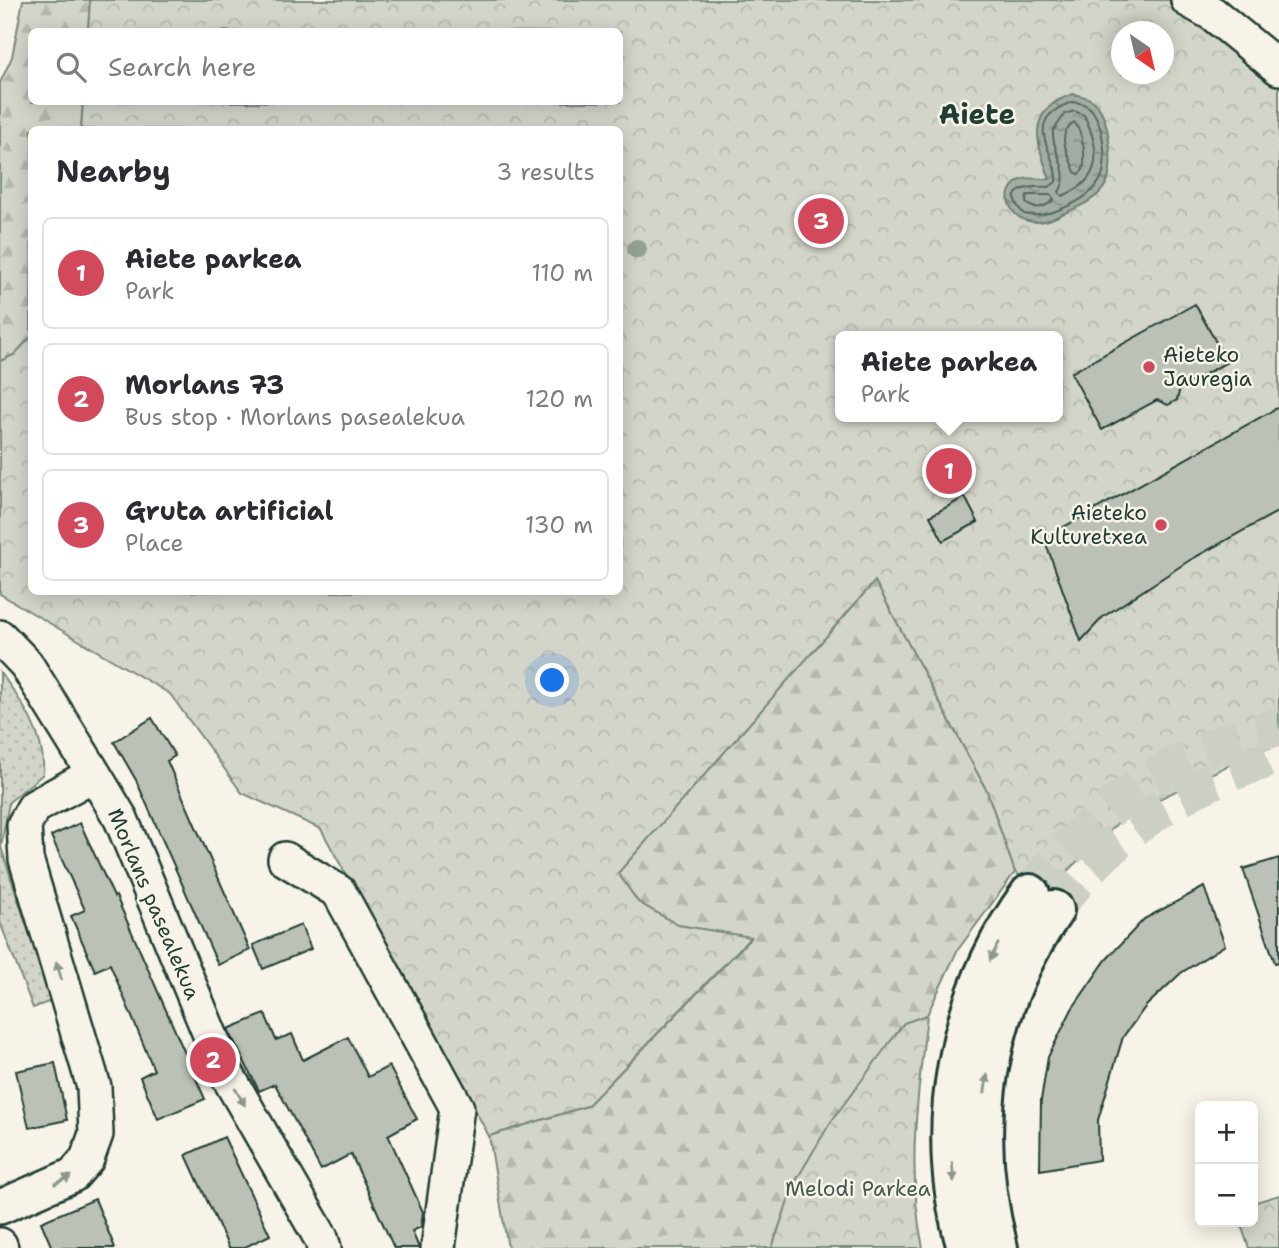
<!DOCTYPE html>
<meta charset="utf-8">
<style>
:root{--surface:#fff;--page:#f2f2f3;--text:#2b2b33;--muted:#7c7c81;--line:#e1e1e2;--accent:#d1495b}
body{margin:0;font-family:"Shantell Sans",sans-serif;background:var(--page);color:var(--text)}
.controls{position:absolute;right:21px;bottom:21px;display:grid;overflow:hidden;border-radius:10px;box-shadow:0 4px 18px #0003}
.controls button{width:63px;height:63px;display:grid;place-items:center;padding:0;border:0;border-bottom:2px solid var(--line);background:var(--surface);color:var(--text);font:35px sans-serif}
.compass{position:absolute;left:1111px;top:21px;width:63px;height:63px;border-radius:50%;background:var(--surface);box-shadow:0 4px 18px #0003;rotate:146deg}
.you{position:absolute;left:553px;top:681px;width:24px;height:24px;margin:-18px;border:5px solid #fff;border-radius:50%;background:#1a73e8;box-shadow:0 0 0 10px #1a73e833}
.badge{display:grid;place-items:center;width:46px;height:46px;border-radius:50%;background:var(--accent);color:#fff;font-size:23px;font-weight:700}
.pin{position:absolute;translate:-50% -50%;border:4px solid #fff;box-shadow:0 2px 7px #0006}
.popup{position:absolute;left:835px;top:331px;width:228px;height:91px;box-sizing:border-box;display:grid;place-content:center;border-radius:10px;background:var(--surface);filter:drop-shadow(0 2px 5px #0005);font-size:23px;white-space:nowrap;color:var(--muted)}
.popup b{font-size:26px;color:var(--text)}
.popup::after{content:'';position:absolute;left:50%;top:100%;margin-left:-14px;border:14px solid transparent;border-top-color:var(--surface)}
.list{margin:0;padding:0;list-style:none}
h2{display:flex;justify-content:space-between;align-items:center;height:91px;margin:0;padding:0 28px;font-size:30px}
h2 small{font-size:23px;font-weight:400;color:var(--muted)}
.list li{display:grid;grid-template-columns:46px 1fr auto;gap:21px;align-items:center;box-sizing:border-box;height:112px;margin:0 14px 14px;padding:0 14px;border:2px solid var(--line);border-radius:10px}
.list b{display:block;font-size:26px;white-space:nowrap}
.list p{margin:0;font-size:23px;white-space:nowrap;color:var(--muted)}
.list em{font-size:23px;font-style:normal;color:var(--muted)}
.icon{flex:none;width:38px;height:38px;fill:none;stroke:currentColor;stroke-width:2;stroke-linecap:round;stroke-linejoin:round}
.map{position:relative;flex:none;width:1279px;height:1248px;overflow:hidden}
.search{position:absolute;background:var(--surface);box-shadow:0 4px 18px #0003;left:28px;top:28px;width:595px;height:77px;display:flex;align-items:center;gap:18px;box-sizing:border-box;padding:0 24px;border-radius:10px;color:var(--muted);font-size:26px}
.panel{position:absolute;background:var(--surface);box-shadow:0 4px 18px #0003;left:28px;top:126px;width:595px;height:469px;border-radius:10px}
.map>svg:first-child{display:block}
.grass{fill:url(#grass-dots);stroke:#79897f;stroke-width:2}
.forest{fill:url(#forest-firs);stroke:#79897f;stroke-width:2}
.park{fill:url(#park-crowns);stroke:#79897f;stroke-width:2;fill-rule:evenodd}
.water{fill:url(#water-ripples);stroke:#6f8077;stroke-width:2}
.lines{fill:none;stroke-linecap:round;stroke-linejoin:round}
.shore{stroke:#546a60;stroke-width:2}
.building{fill:#bbc1b6;stroke:#1f3d34;stroke-width:2}
.major-tunnel{stroke:#cccfc4;stroke-width:38;stroke-dasharray:38 19;stroke-linecap:butt}
.minor-casing{stroke:#1f3d34;stroke-width:38}
.major-casing{stroke:#1f3d34;stroke-width:44}
.minor{stroke:#f7f3e8;stroke-width:33}
.major{stroke:#f7f3e8;stroke-width:38}
.tree{fill:#949f96}
.oneway{fill:#8b988e}
.poi-dot{fill:#d1495b;stroke:#f7f3e8;stroke-width:2.5}
.labels{text-anchor:middle;dominant-baseline:central;stroke-width:5;stroke-linejoin:round;paint-order:stroke}
.poi-label{font-size:21px;fill:#1f3d34;stroke:#f7f3e8;text-anchor:start}
.street-label{font-size:21px;fill:#1f3d34;stroke:#f7f3e8}
.park-label{font-size:21px;fill:#435b52;stroke:#f7f3e8}
.district-label{font-size:28px;font-weight:bold;fill:#1f3d34;stroke:#f7f3e8}
</style>
<div class="map">
<svg width="1279" height="1248" viewBox="0 0 1279 1248">
<defs>
<pattern id="grass-dots" width="8" height="8" patternUnits="userSpaceOnUse" patternTransform="scale(1.75)"><rect width="8" height="8" fill="#d3d5ca"/><path d="M2 2h.1M6 6h.1" fill="none" stroke="#b5b8ae" stroke-width="1.8" stroke-linecap="round"/></pattern>
<pattern id="forest-firs" width="22" height="20" patternUnits="userSpaceOnUse" patternTransform="scale(1.75)"><rect width="22" height="20" fill="#d3d5ca"/><path d="M5 1l3.5 6h-7zM16 11l3.5 6h-7z" fill="#b5b8ae"/></pattern>
<pattern id="park-crowns" width="20" height="18" patternUnits="userSpaceOnUse" patternTransform="scale(1.75)"><rect width="20" height="18" fill="#d3d5ca"/><path d="M2 6a3 3 0 1 1 6 0M12 15a3 3 0 1 1 6 0" fill="none" stroke="#b5b8ae"/></pattern>
<pattern id="water-ripples" width="26" height="14" patternUnits="userSpaceOnUse" patternTransform="scale(1.75)"><rect width="26" height="14" fill="#a4ada3"/><path d="M2 4q2-2 4 0t4 0M15 11q2-2 4 0t4 0" fill="none" stroke="#858e86"/></pattern>
</defs>
<rect width="100%" height="100%" fill="#f7f3e8"/>
<filter id="ink" filterUnits="userSpaceOnUse"><feTurbulence type="fractalNoise" baseFrequency=".0143" numOctaves="2"/><feDisplacementMap in="SourceGraphic" scale="14" xChannelSelector="R" yChannelSelector="G"/><feConvolveMatrix kernelMatrix="1 2 1 2 8 2 1 2 1" color-interpolation-filters="sRGB"/></filter>
<g filter="url(#ink)">
<!-- grass -->
<path class="grass" d="M0,672C22,702 46,735 43,774L9,802L1,847L51,1001L33,1008L0,922Z"/>
<!-- forest -->
<path class="forest" d="M23,0H90L88,31L32,32V102H83L81,129L32,130L31,337L14,355L0,361V83L12,57Z
M875,581L987,791L1015,872L957,951L927,1015L904,1023L794,1184L772,1248H508L489,1136L587,1106L751,938L678,925L638,902L618,873Z"/>
<!-- park -->
<path class="park" d="M90,0H1169L1248,55L1279,85V745L1256,752L1126,815L1043,894L1015,872L987,791L875,581L618,873L638,902L678,925L751,937L587,1106L489,1136L321,829L242,793L170,694L0,594V361L14,355L31,337L32,592H620V130L81,129L83,102H620V32L88,31ZM1122,32H1164V74H1122ZM841,336H1058V417H841Z
M927,1015C918,1095 906,1168 923,1248H772L794,1184L830,1123L904,1023Z
M1279,1195V1248H1249L1240,1222H1253V1203Z"/>
<!-- water -->
<path class="water" d="M1073,94C1082,96 1091,97 1097,105C1109,119 1115,167 1106,184C1097,201 1075,208 1058,216C1014,239 991,189 1024,179C1031,177 1042,180 1050,179C1036,142 1025,110 1073,94Z"/>
<g class="lines">
<!-- shore -->
<path class="shore" d="M1073,102C1080,103 1087,104 1092,110C1103,125 1109,164 1100,180C1089,201 1045,220 1024,214C999,188 1031,186 1049,187L1056,182C1059,154 1017,120 1073,102Z
M1074,111L1084,115C1101,150 1103,181 1062,196L1059,192C1073,171 1051,153 1053,131L1065,114Z
M1074,122C1083,132 1086,156 1083,170L1079,174L1075,172C1069,154 1054,136 1074,122Z
M1027,195H1051L1054,199C1047,207 1034,211 1026,203Z"/>
</g>
<!-- building -->
<path class="building" d="M1195,304L1227,362L1180,388L1177,400L1168,405L1157,400L1102,430L1071,373Z
M1279,407V511L1190,560L1103,617L1081,641L1044,538Z
M965,497L978,522L943,541L930,516Z
M152,718L175,756L167,761L250,950L218,965L136,780L114,742Z
M80,823L114,897L116,896L205,1099L158,1119L140,1077L154,1070L110,964L95,971L71,916L85,910L51,836Z
M1279,858V962L1275,963L1243,869Z
M1204,887L1225,945L1181,973L1146,1006L1123,1037L1098,1120L1099,1160L1040,1170L1041,1100L1048,1057L1072,1009L1106,960L1144,919Z
M301,925L311,949L263,969L253,945Z
M265,1014L276,1040L292,1034L303,1060L348,1037L368,1077L389,1066L417,1119L388,1135L423,1212L421,1227L412,1231L419,1248H394L351,1154L321,1170L275,1084L259,1091L228,1029Z
M55,1063L67,1120L29,1128L16,1071Z
M224,1137L270,1235L243,1248H229L186,1155Z
M95,1199L115,1248H52L41,1222Z"/>
<g class="lines">
<!-- major-tunnel -->
<path class="major-tunnel" d="M1030,894C1088,812 1180,746 1279,727
M1054,910C1110,833 1187,782 1279,756"/>
<defs>
<path id="minor" d="M1188,0L1213,14L1279,68
M0,637L26,664L94,774
M285,859L339,892L457,1108L438,1248
M0,1207L73,1175L87,1159L96,1134L94,1087L26,859L24,825L34,807L94,774L121,819L225,1071L321,1238L324,1248
M0,1245L1,1248"/>
<path id="major" d="M967,1248C932,1129 957,994 1030,894
M998,1248C967,1130 984,1011 1054,910"/>
</defs>
<!-- minor casing -->
<use href="#minor" class="minor-casing"/>
<!-- major casing -->
<use href="#major" class="major-casing"/>
<!-- minor -->
<use href="#minor" class="minor"/>
<!-- major -->
<use href="#major" class="major"/>
</g>
<!-- trees -->
<circle class="tree" cx="637" cy="249" r="10"/>
<!-- one-way arrows -->
<defs><path id="oneway-solid" d="M-6-.8H1V-3.2L6.5 0L1 3.2V.8H-6Z" transform="scale(1.75)"/></defs>
<g class="oneway">
<use href="#oneway-solid" transform="translate(994 952) rotate(116)"/>
<use href="#oneway-solid" transform="translate(59 971) rotate(-107)"/>
<use href="#oneway-solid" transform="translate(986 1084) rotate(-82)"/>
<use href="#oneway-solid" transform="translate(240 1097) rotate(60)"/>
<use href="#oneway-solid" transform="translate(953 1172) rotate(85)"/>
<use href="#oneway-solid" transform="translate(63 1180) rotate(-27)"/>
</g>
</g>
<!-- markers -->
<g class="poi-dot">
<circle cx="1149" cy="367" r="7"/>
<circle cx="1161" cy="525" r="7"/>
</g>
<g class="labels">
<!-- poi labels -->
<g class="poi-label">
<text x="1163" y="355">Aieteko<tspan x="1163" dy="24">Jauregia</tspan></text>
<text x="1147" y="513" text-anchor="end">Aieteko<tspan x="1147" dy="24">Kulturetxea</tspan></text>
</g>
<!-- street labels -->
<g class="street-label">
<text transform="translate(154 904) rotate(67)">Morlans pasealekua</text>
</g>
<!-- park labels -->
<g class="park-label">
<text x="858" y="1189">Melodi Parkea</text>
</g>
<!-- district labels -->
<g class="district-label">
<text x="977" y="114">Aiete</text>
</g>
</g>
</svg>
<div class="controls">
<button>+</button>
<button>−</button>
</div>
<svg class="compass" viewBox="-18 -18 36 36"><path d="M0-13l5 13h-10z" fill="#e53935"/><path d="M0 13l5-13h-10z" fill="#7c7c81"/></svg>
<div class="you"></div>
<div class="pin badge" style="left:949px;top:471px">1</div>
<div class="popup"><b>Aiete parkea</b>Park</div>
<div class="pin badge" style="left:213px;top:1060px">2</div>
<div class="pin badge" style="left:821px;top:221px">3</div>
<div class="search"><svg class="icon" aria-label="search" viewBox="0 0 24 24"><circle cx="10" cy="10" r="6"/><path d="M15 15l6 6"/></svg>Search here</div>
<section class="panel">
<h2>Nearby<small>3 results</small></h2>
<ul class="list">
<li><span class="badge">1</span><div><b>Aiete parkea</b><p>Park</p></div><em>110 m</em></li>
<li><span class="badge">2</span><div><b>Morlans 73</b><p>Bus stop · Morlans pasealekua</p></div><em>120 m</em></li>
<li><span class="badge">3</span><div><b>Gruta artificial</b><p>Place</p></div><em>130 m</em></li>
</ul>
</section>
</div>
